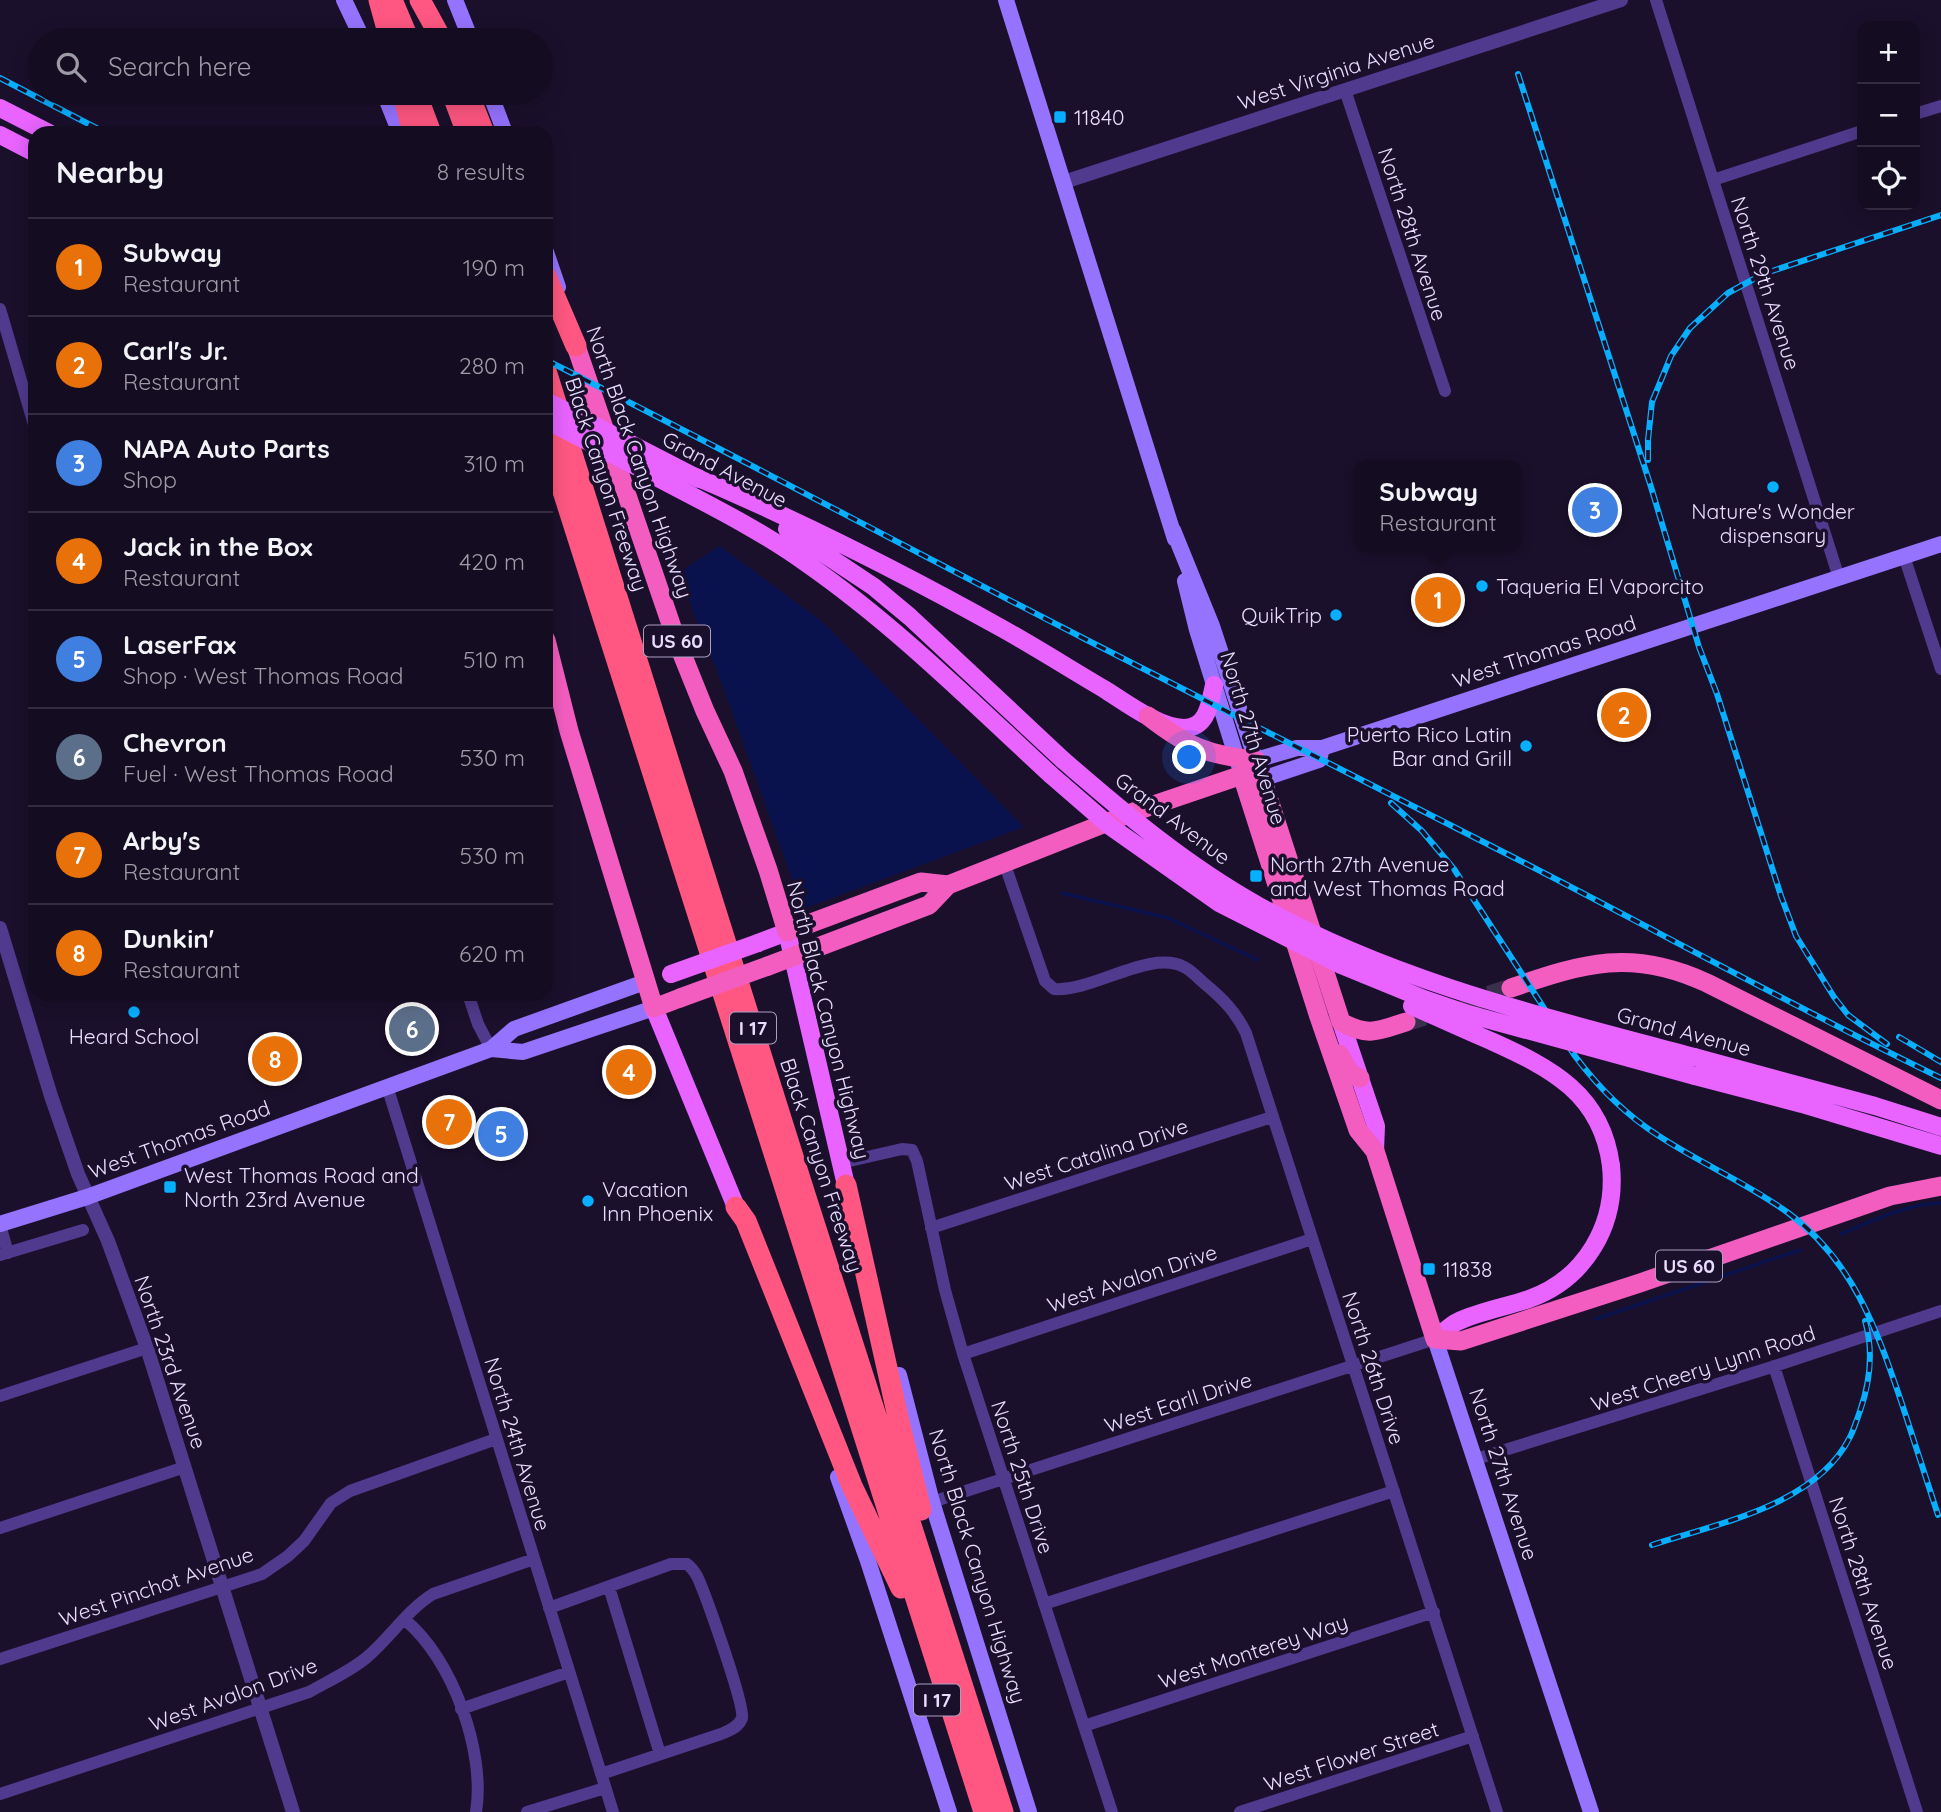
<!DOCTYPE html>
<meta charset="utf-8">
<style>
:root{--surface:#140c21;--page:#211a2e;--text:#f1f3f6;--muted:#9d9ba5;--line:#332c3f;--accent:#d93025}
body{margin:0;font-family:Quicksand,sans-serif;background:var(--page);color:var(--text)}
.controls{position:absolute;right:21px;top:21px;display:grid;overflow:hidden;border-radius:14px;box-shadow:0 4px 18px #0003}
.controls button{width:63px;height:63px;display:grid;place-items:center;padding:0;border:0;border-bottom:2px solid var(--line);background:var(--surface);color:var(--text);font:35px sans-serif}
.you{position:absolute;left:1190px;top:758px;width:24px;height:24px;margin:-18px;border:5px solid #fff;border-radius:50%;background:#1a73e8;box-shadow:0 0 0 10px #1a73e833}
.badge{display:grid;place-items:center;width:46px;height:46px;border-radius:50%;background:var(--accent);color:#fff;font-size:23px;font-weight:700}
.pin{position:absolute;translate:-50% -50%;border:4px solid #fff;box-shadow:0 2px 7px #0006}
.popup{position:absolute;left:1354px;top:460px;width:168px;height:91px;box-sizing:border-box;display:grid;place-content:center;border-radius:14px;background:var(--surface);filter:drop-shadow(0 2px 5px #0005);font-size:23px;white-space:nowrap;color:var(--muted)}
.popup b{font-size:26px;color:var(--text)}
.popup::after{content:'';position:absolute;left:50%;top:100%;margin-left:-14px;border:14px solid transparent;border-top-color:var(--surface)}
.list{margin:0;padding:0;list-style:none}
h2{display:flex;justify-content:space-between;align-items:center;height:91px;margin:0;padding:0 28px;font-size:30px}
h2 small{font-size:23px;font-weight:400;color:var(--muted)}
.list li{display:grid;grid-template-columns:46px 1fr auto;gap:21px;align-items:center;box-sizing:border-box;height:98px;padding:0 28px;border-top:2px solid var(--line)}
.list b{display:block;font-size:26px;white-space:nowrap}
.list p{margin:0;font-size:23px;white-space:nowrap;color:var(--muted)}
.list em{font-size:23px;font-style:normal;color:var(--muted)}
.icon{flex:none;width:38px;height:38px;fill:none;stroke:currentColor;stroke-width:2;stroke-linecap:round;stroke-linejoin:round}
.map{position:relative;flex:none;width:1941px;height:1812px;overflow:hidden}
.search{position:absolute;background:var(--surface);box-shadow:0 4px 18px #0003;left:28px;top:28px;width:525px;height:77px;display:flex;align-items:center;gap:18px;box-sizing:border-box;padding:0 24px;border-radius:38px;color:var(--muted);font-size:26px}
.panel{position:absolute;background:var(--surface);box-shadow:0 4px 18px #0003;left:28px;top:126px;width:525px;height:875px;border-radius:21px}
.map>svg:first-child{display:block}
.water{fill:#09124d}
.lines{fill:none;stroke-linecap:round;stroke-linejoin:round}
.stream{stroke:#09124d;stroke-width:3.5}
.trunk-tunnel{stroke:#3a2f4c;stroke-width:19;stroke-dasharray:19 10;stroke-linecap:butt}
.minor{stroke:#503a8d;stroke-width:12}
.tertiary{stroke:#503a8d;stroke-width:14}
.secondary{stroke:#9673ff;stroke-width:16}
.primary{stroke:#e863ff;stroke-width:18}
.trunk{stroke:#f45dc0;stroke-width:19}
.motorway{stroke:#ff5781;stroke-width:21}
.rail-casing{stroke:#08afff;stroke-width:6}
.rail{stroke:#1b102c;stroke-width:3.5;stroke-dasharray:10;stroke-linecap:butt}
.primary-bridge{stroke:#e863ff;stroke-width:18}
.trunk-bridge{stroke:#f45dc0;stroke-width:19}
.poi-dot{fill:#08afff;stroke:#1b102c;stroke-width:2.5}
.labels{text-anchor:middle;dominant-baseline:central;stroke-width:7;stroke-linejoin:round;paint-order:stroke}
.shield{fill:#1b102c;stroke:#aa9fc0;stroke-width:2}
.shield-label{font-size:19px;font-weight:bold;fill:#e8dcff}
.street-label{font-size:21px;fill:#e8dcff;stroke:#1b102c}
.poi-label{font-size:21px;fill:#e8dcff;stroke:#1b102c;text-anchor:start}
</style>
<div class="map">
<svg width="1941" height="1812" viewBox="0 0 1941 1812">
<rect width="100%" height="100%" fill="#1b102c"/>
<!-- water -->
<path class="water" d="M720,546L823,622L1024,827L803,909L716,668L678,573Z"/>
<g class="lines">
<!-- stream -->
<path class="stream" d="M1062,893L1169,918L1258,960
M1841,1234C1873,1221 1906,1204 1941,1203
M1596,1319L1800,1250"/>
<!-- trunk-tunnel -->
<path class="trunk-tunnel" d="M1406,1022L1511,988"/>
<!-- minor -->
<path class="minor" d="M1656,0L1839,578
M1345,90L1445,391
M1915,114L1941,106
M1713,180L1862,131
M0,309L35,428
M1904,556L1941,669
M1004,862L1045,981L1054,989C1093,992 1150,949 1184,967C1191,970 1198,978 1205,984C1222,998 1236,1012 1246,1033L1497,1812
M468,994L478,1024L491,1049
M387,1086L613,1812
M841,1163L902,1149L912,1150L917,1161L945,1290L963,1354L1112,1812
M0,1225L8,1253
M931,1228L1272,1117
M0,1255L83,1230
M963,1354L1312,1239
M1774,1366L1917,1812
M0,1396L147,1348
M1476,1459L1772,1367L1941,1311
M932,1502L1435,1339
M0,1528L185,1467
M609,1587L660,1754
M1044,1604L1394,1491
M549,1608L671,1564H687C691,1567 694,1571 697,1576C705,1593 745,1705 742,1718C739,1727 729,1731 721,1734L601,1774
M405,1620C452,1658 486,1752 476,1812
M0,1659L262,1574L288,1556L304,1541L331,1503L350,1491L496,1439
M461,1709L569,1672
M1084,1726L1434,1612
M0,1794L309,1692C328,1681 349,1672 366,1658C390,1638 407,1610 433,1594L534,1559
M527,1812L605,1788
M1240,1812L1473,1736"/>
<!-- tertiary -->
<path class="tertiary" d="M1064,182L1621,0
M0,928L51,1096L78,1174L108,1241L147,1348L293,1812"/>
<!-- secondary -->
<path class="secondary" d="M344,0L363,40
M455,0L471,40
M1006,0L1175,539
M384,93L400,133
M490,93L505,133
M546,252L558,287
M1173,530L1212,626L1256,760L1297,748H1322L1941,544
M1185,581L1197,630L1242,775L1262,779L1319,760L1322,748
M491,1049L523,1052L654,1008
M0,1224L87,1197L491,1049L514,1029L645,982
M1435,1339L1591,1812
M899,1375L932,1502L1029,1812
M838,1477L868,1561L949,1812"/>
<!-- primary -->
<path class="primary" d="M0,108L49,133
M0,135L35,153
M631,444L699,479
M645,471C699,500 756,527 806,563C895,625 972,702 1051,775
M689,474C796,519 901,572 1003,629C1037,648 1070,669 1104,689C1125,702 1159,728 1184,728C1208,728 1210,702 1214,685
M787,529L874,587L910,617L1063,760
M758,943L787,932L846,1185
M654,1008L736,1207
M1341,1022L1376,1126L1375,1151
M1694,1057L1875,1106L1941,1127
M1695,1076L1802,1104L1941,1146
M1435,1339C1442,1334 1449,1326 1457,1322C1479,1311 1506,1307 1529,1299C1585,1279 1617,1225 1611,1166"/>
<!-- trunk -->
<path class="trunk" d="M576,346L676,639L705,711L733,771L768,870L787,932L921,882L948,885
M546,640L569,731L654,1008L680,998
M1148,716C1185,745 1208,756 1256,760
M1256,760L1341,1022C1368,1037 1378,1031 1406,1022
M1242,775L1319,1017L1358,1130L1375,1151L1435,1339L1461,1341L1640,1283L1890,1196L1941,1186
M768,966L929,905L948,885L1136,811L1242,775L1256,760
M1511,988C1584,963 1632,948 1707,983L1941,1100
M1339,1054L1351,1074L1360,1078"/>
<!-- motorway -->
<path class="motorway" d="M379,0L390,40
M392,0L409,40
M420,0L442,40
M403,93L413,133
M416,93L431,133
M452,93L467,133
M468,93L484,133
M546,276L576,346
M546,371L801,1182L1003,1812
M546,438L984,1812
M846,1185L900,1426L921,1510
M736,1207L746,1221L852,1486L901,1588"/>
<defs>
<path id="rail" d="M1518,74L1651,487L1699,647L1717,694L1781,896L1796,936L1834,997L1848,1015L1887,1044
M0,78L106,133
M546,360C727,451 905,547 1085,639C1226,711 1366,782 1507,854C1652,928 1794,1007 1941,1078
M1648,460V440L1652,402L1671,356L1690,328L1728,293L1763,274L1941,215
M1391,803L1422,831L1454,869L1575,1056C1598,1087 1626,1115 1659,1136C1700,1163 1747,1183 1787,1212C1853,1260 1877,1330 1902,1404C1914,1441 1926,1478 1938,1515
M1899,1037L1941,1062
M1652,1545C1719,1523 1816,1505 1850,1437C1854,1429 1857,1419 1860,1411C1870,1382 1874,1352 1865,1321"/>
</defs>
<!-- rail casing -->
<use href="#rail" class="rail-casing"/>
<!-- rail -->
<use href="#rail" class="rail"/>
<!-- primary-bridge -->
<path class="primary-bridge" d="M546,401L631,444
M546,420L645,471
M1063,760C1124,813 1187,866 1259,906C1395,982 1545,1017 1694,1057
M1051,775L1111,827L1219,903L1341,965L1424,999L1468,1014L1695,1076
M671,974L758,943
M1412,1006C1439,1018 1465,1030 1491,1041C1551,1068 1602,1094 1611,1166"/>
<!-- trunk-bridge -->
<path class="trunk-bridge" d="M680,998L768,966"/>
</g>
<!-- markers -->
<g class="poi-dot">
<rect x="1053" y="110" width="14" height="14" rx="3.5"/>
<circle cx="1773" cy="487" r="7"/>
<circle cx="1482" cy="586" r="7"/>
<circle cx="1336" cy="615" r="7"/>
<circle cx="1526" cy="746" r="7"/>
<rect x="1249" y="869" width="14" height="14" rx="3.5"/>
<circle cx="134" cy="1012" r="7"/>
<rect x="163" y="1180" width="14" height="14" rx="3.5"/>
<circle cx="588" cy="1201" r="7"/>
<rect x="1422" y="1262" width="14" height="14" rx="3.5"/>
</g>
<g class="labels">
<!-- shield labels -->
<g class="shield">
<rect x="644" y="625.5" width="66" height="31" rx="5"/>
<rect x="730" y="1012.5" width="46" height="31" rx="5"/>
<rect x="1656" y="1250.5" width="66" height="31" rx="5"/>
<rect x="914" y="1684.5" width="46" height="31" rx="5"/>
</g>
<g class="shield-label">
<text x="677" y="641">US 60</text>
<text x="753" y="1028">I 17</text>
<text x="1689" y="1266">US 60</text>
<text x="937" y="1700">I 17</text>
</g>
<!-- street labels -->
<g class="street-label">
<text transform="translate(1336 71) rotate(-18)">West Virginia Avenue</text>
<text transform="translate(1413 234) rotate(72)">North 28th Avenue</text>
<text transform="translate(1766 283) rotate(72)">North 29th Avenue</text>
<text transform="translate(640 462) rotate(71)">North Black Canyon Highway</text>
<text transform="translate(725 469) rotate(28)">Grand Avenue</text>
<text transform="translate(607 484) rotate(72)">Black Canyon Freeway</text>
<text transform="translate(1544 651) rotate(-18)">West Thomas Road</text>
<text transform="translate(1254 738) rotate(73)">North 27th Avenue</text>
<text transform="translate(1173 818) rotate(37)">Grand Avenue</text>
<text transform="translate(829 1020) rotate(76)">North Black Canyon Highway</text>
<text transform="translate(1684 1031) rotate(15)">Grand Avenue</text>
<text transform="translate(179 1139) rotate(-20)">West Thomas Road</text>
<text transform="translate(1096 1154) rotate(-18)">West Catalina Drive</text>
<text transform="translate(822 1165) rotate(72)">Black Canyon Freeway</text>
<text transform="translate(1132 1278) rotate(-18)">West Avalon Drive</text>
<text transform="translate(171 1362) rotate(71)">North 23rd Avenue</text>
<text transform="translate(1374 1368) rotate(72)">North 26th Drive</text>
<text transform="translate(1703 1368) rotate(-18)">West Cheery Lynn Road</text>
<text transform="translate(1178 1402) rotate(-18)">West Earll Drive</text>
<text transform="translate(518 1444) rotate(73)">North 24th Avenue</text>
<text transform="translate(1504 1474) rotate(72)">North 27th Avenue</text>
<text transform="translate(1023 1477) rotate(72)">North 25th Drive</text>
<text transform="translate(978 1566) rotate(73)">North Black Canyon Highway</text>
<text transform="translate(1864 1583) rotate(72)">North 28th Avenue</text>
<text transform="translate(156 1586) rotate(-19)">West Pinchot Avenue</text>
<text transform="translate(1253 1651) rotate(-18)">West Monterey Way</text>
<text transform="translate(233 1694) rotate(-20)">West Avalon Drive</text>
<text transform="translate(1351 1756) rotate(-18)">West Flower Street</text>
</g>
<!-- poi labels -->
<g class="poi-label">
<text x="1074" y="117">11840</text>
<text x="1773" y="511" text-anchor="middle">Nature's Wonder<tspan x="1773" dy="24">dispensary</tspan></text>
<text x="1496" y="586">Taqueria El Vaporcito</text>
<text x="1322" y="615" text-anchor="end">QuikTrip</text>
<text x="1512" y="734" text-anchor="end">Puerto Rico Latin<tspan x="1512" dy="24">Bar and Grill</tspan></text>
<text x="1270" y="864">North 27th Avenue<tspan x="1270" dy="24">and West Thomas Road</tspan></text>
<text x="134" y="1036" text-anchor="middle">Heard School</text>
<text x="184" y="1175">West Thomas Road and<tspan x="184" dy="24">North 23rd Avenue</tspan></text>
<text x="602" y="1189">Vacation<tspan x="602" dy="24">Inn Phoenix</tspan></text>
<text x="1443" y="1269">11838</text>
</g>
</g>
</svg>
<div class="controls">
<button>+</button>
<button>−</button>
<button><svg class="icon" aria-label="locate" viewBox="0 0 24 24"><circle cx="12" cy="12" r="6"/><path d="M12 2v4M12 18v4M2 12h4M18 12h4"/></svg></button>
</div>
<div class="you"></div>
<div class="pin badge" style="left:1438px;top:600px;background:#e8710a">1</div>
<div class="popup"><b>Subway</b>Restaurant</div>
<div class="pin badge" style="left:1624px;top:715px;background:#e8710a">2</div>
<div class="pin badge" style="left:1595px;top:510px;background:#3f7fe0">3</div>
<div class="pin badge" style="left:629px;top:1072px;background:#e8710a">4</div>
<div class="pin badge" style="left:501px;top:1134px;background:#3f7fe0">5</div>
<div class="pin badge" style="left:412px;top:1029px;background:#5c6f8a">6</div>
<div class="pin badge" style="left:449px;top:1122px;background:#e8710a">7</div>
<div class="pin badge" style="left:275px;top:1059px;background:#e8710a">8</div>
<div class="search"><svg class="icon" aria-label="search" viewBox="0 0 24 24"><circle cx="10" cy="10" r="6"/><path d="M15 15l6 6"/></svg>Search here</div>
<section class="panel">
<h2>Nearby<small>8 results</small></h2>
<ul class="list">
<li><span class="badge" style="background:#e8710a">1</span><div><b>Subway</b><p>Restaurant</p></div><em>190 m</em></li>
<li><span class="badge" style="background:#e8710a">2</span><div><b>Carl's Jr.</b><p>Restaurant</p></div><em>280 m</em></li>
<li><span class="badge" style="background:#3f7fe0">3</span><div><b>NAPA Auto Parts</b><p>Shop</p></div><em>310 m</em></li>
<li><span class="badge" style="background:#e8710a">4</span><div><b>Jack in the Box</b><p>Restaurant</p></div><em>420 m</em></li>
<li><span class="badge" style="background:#3f7fe0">5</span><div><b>LaserFax</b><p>Shop · West Thomas Road</p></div><em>510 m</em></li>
<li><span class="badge" style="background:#5c6f8a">6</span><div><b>Chevron</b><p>Fuel · West Thomas Road</p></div><em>530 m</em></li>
<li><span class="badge" style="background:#e8710a">7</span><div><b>Arby's</b><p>Restaurant</p></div><em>530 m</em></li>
<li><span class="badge" style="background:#e8710a">8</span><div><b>Dunkin'</b><p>Restaurant</p></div><em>620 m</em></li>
</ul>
</section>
</div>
